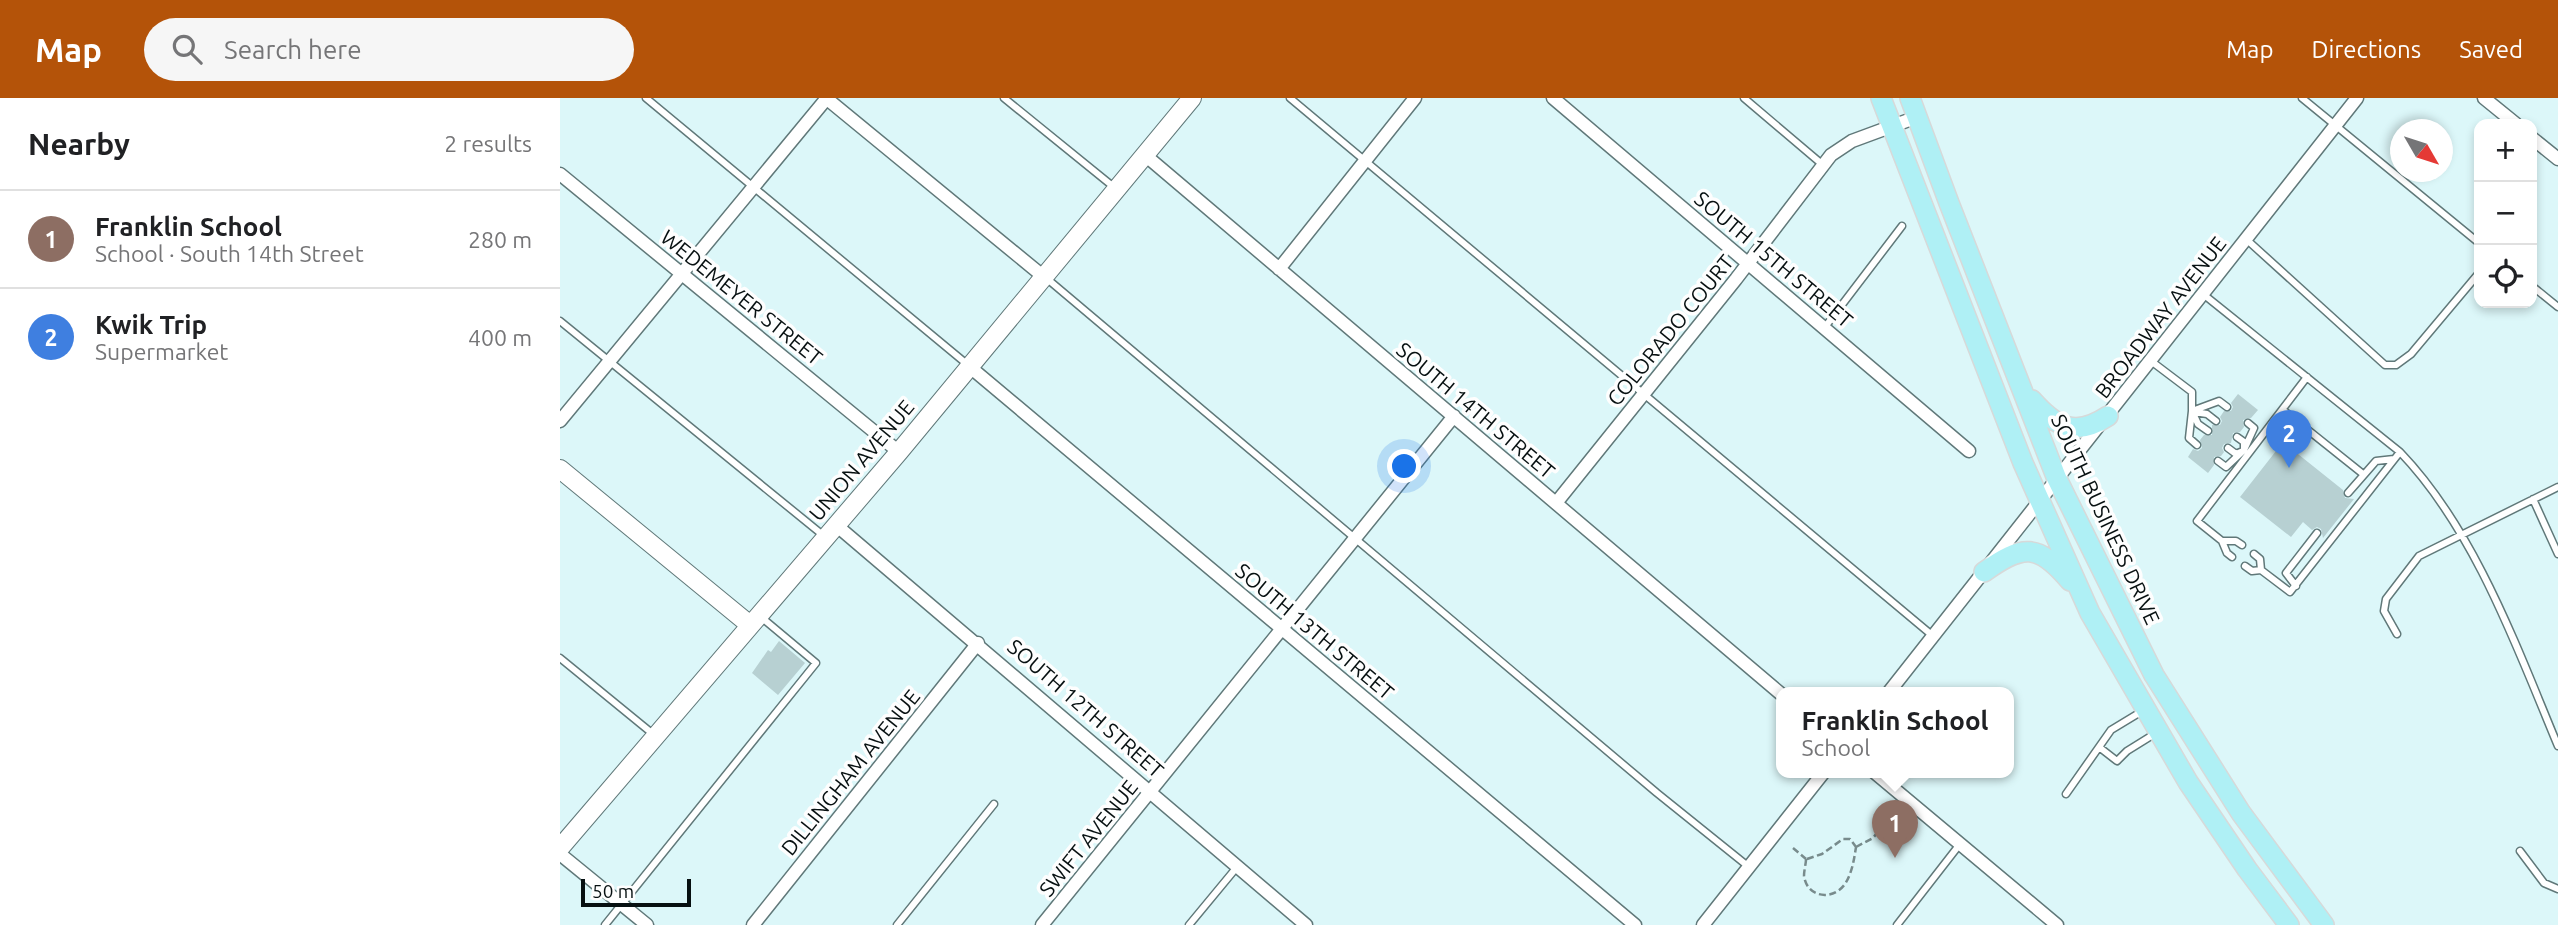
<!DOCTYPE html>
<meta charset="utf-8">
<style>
:root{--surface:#fff;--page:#f6f6f6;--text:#202124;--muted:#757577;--line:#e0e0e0;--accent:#b45309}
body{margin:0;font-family:Ubuntu,sans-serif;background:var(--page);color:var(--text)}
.controls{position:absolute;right:21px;top:21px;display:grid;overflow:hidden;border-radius:14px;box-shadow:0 4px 10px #0003}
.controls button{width:63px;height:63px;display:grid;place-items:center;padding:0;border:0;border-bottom:2px solid var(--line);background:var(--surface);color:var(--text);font:35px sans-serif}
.compass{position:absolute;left:1830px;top:21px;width:63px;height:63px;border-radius:50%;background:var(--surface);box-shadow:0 4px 10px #0003;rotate:129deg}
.scale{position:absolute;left:21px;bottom:18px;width:110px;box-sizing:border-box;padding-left:7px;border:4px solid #071011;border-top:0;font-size:19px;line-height:24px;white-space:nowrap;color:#071011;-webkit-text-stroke:5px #fefefe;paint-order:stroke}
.you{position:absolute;left:845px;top:369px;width:24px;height:24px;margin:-18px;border:5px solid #fff;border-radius:50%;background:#1a73e8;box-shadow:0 0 0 10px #1a73e833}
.badge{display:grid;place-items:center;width:46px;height:46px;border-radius:50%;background:var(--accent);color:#fff;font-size:23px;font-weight:700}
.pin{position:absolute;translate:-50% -58px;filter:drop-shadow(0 2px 4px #0008)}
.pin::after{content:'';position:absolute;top:37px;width:24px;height:21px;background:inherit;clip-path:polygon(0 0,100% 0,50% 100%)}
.popup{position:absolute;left:1216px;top:589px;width:238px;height:91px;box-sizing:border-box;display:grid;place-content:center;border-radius:14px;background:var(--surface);filter:drop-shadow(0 2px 5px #0005);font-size:23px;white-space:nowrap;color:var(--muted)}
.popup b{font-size:26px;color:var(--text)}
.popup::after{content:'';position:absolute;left:50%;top:100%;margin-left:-14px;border:14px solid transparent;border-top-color:var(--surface)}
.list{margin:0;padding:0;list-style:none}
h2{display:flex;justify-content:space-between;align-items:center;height:91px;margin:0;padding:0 28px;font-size:30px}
h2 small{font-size:23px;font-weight:400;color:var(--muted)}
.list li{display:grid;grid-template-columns:46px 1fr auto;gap:21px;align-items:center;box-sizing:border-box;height:98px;padding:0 28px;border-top:2px solid var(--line)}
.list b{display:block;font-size:26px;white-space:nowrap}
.list p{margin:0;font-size:23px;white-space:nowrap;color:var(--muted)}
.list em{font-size:23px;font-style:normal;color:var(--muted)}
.icon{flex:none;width:38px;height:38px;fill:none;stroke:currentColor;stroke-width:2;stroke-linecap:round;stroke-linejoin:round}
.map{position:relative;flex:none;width:1998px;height:827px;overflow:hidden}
header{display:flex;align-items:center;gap:42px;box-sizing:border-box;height:98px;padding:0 35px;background:var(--accent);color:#fff}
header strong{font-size:33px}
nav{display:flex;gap:38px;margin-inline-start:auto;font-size:24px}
.search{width:490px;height:63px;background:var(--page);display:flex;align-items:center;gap:18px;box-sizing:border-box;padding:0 24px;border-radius:38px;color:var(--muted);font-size:26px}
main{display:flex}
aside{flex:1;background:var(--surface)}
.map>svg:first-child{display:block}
.building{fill:#b7d0d2}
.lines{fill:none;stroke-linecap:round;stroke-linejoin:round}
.lane-casing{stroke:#607879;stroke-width:9}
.street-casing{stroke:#607879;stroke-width:15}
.secondary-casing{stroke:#607879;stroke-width:20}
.primary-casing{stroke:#d7d9d9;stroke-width:22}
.path{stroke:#788b8c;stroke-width:2.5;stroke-dasharray:7 3.5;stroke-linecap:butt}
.lane{stroke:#fff;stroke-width:6}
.street{stroke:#fff;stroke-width:12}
.secondary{stroke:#fff;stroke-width:18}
.primary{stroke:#aff0f5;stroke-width:19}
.labels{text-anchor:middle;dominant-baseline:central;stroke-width:7;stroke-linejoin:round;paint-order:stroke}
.street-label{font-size:21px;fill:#071011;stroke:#fefefe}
</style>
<header>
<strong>Map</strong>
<div class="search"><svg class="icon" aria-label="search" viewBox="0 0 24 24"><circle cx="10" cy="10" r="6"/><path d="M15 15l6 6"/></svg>Search here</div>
<nav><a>Map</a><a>Directions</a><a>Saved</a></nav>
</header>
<main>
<aside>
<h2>Nearby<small>2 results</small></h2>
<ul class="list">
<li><span class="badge" style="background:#8d6e63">1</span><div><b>Franklin School</b><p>School · South 14th Street</p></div><em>280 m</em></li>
<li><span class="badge" style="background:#3f7fe0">2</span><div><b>Kwik Trip</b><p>Supermarket</p></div><em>400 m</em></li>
</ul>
</aside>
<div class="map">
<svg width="1998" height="827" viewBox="0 0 1998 827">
<rect width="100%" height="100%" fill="#dcf7f9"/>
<!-- building -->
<path class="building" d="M1678,296L1698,312L1691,320L1683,322L1684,329L1680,334L1673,335L1671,345L1664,346L1662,350L1664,354L1661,358L1654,359V367L1648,375L1628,359L1633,351L1638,353L1642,350L1640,342L1644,337H1652V327H1660L1662,323L1660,319L1664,313H1671L1673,309L1671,305Z
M1723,344L1783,392L1785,400L1794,401L1763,440L1761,431L1757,429L1752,432L1743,424L1731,439L1680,399Z
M219,543L245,565L218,597L192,575L208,552L211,554Z"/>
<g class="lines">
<defs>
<path id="lane" d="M86,0L408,267
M444,0L555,90
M730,0L1373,538
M1184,0L1263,67
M1742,0L1919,145
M1686,141L1825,267H1836L1851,256L1919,175
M485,179L1097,695L1189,769
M1972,188L1998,209
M1643,196L1840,354C1915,432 1957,550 1998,648
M0,223L264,438
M1265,229L1342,128
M1591,263L1632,294V313L1659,303L1667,309
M1723,312L1803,376
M1632,313L1629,340L1637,347
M1634,314L1647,316L1656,323
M1633,315L1638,326L1648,333
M1677,339L1684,344V352L1694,330L1688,325
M1668,350L1676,356L1683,353
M1658,363L1666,369L1684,352
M1788,395L1816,363L1834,361
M1973,401L1998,456
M1662,443L1667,455L1672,459
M1682,447L1676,443H1662L1637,423L1747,279
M1694,456L1700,461L1701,472L1730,494L1840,354
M1685,468L1692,473L1701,472
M1736,488L1726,475L1757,435
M1837,536L1824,513L1826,501L1859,458L1998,389
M0,560L93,636
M1539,649L1557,663L1567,653L1596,635
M1506,696L1551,632L1584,612
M1960,753L1984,785L1998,791
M45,827L256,565L201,519
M337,827L434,706
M629,827L677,769
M1337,827L1400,746"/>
<path id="street" d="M266,0L484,179
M993,0L1409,353
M1924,0L1956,26
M1972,40L1998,61
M585,57L1221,596
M0,76L339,354
M719,171L855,0
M410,269L1075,827
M0,323L267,0
M996,405L1176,181L1271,57L1292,43L1357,19
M276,427L746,827
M1329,594L1797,0
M1314,674L1497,827
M0,756L87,827
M193,827L418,545
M482,827L894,318
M1143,827L1264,674"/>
<path id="secondary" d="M0,371L190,527
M0,750L339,354L632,0"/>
<path id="primary" d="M1321,0L1463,365L1530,515L1628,684L1687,771L1729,827
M1350,0L1389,105L1497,381L1594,577L1681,715L1764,827
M1472,302C1496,329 1515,340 1548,318
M1424,474C1463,446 1478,445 1510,483"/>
</defs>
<!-- lane casing -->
<use href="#lane" class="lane-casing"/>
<!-- street casing -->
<use href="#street" class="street-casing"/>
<!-- secondary casing -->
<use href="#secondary" class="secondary-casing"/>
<!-- primary casing -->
<use href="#primary" class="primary-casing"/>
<!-- path -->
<path class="path" d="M1296,749L1313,740L1335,712
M1233,750L1246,761
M1246,761C1246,766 1244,772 1244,778C1247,800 1273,803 1285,786C1292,775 1294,762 1296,749
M1247,761L1262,756L1283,741H1290L1296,749"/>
<!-- lane -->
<use href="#lane" class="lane"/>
<!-- street -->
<use href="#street" class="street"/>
<!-- secondary -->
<use href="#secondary" class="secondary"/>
<!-- primary -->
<use href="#primary" class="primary"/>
</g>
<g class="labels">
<!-- street labels -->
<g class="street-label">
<text transform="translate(1214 161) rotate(40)">SOUTH 15TH STREET</text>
<text transform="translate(182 199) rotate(39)">WEDEMEYER STREET</text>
<text transform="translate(1600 219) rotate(-52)">BROADWAY AVENUE</text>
<text transform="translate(1110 232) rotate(-51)">COLORADO COURT</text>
<text transform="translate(916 312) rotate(40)">SOUTH 14TH STREET</text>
<text transform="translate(301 362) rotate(-50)">UNION AVENUE</text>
<text transform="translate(1546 421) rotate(65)">SOUTH BUSINESS DRIVE</text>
<text transform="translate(755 533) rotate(40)">SOUTH 13TH STREET</text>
<text transform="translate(526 610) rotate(41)">SOUTH 12TH STREET</text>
<text transform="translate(290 674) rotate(-51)">DILLINGHAM AVENUE</text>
<text transform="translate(528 740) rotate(-51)">SWIFT AVENUE</text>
</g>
</g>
</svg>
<div class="controls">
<button>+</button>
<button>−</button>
<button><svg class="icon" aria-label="locate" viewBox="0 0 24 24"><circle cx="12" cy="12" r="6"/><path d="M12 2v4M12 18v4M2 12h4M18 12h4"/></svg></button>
</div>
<svg class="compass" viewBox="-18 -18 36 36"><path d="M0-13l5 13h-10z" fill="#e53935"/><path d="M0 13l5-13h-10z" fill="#757577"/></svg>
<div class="scale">50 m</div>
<div class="you"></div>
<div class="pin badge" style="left:1335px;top:760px;background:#8d6e63">1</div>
<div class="popup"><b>Franklin School</b>School</div>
<div class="pin badge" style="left:1729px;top:370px;background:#3f7fe0">2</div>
</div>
</main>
